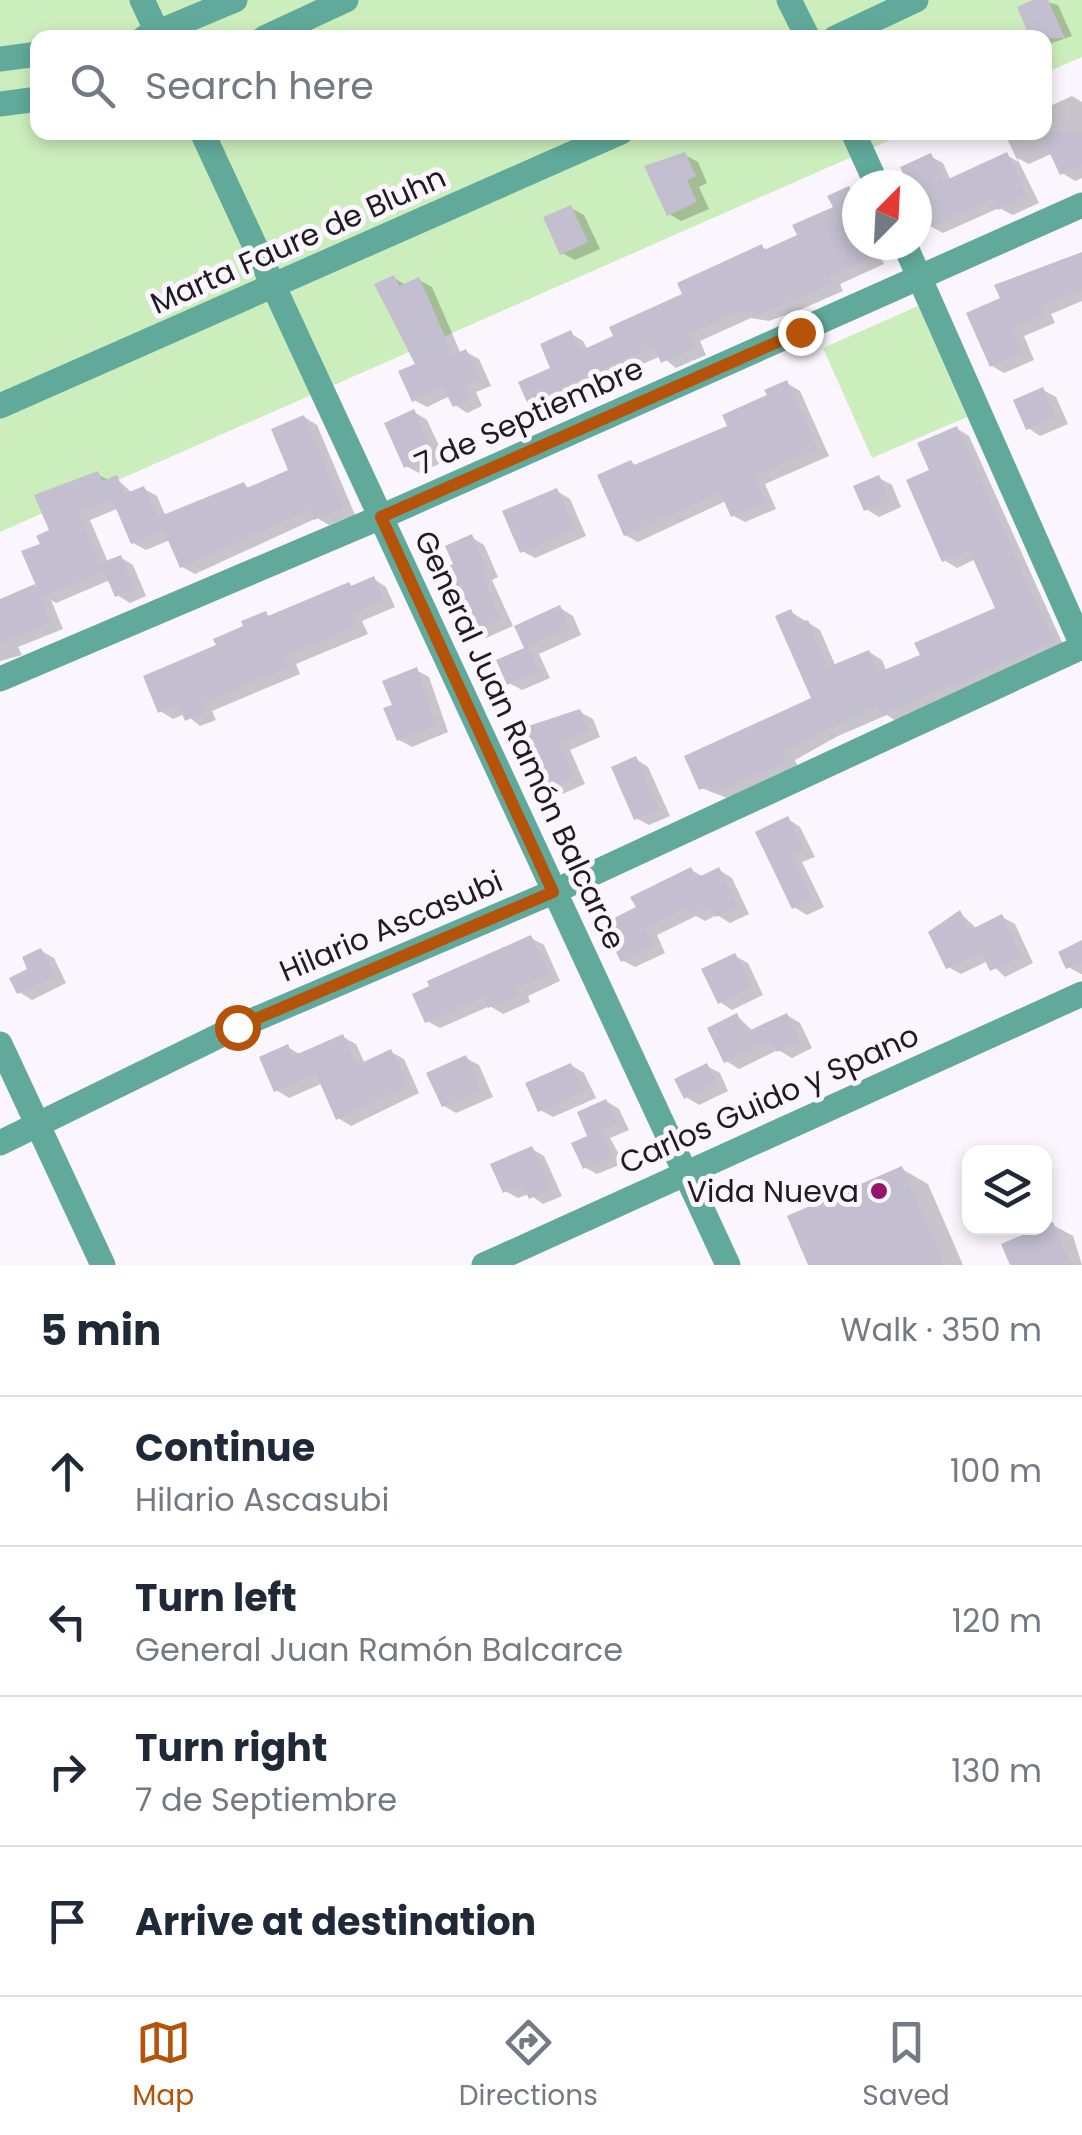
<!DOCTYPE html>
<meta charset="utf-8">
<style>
:root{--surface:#fff;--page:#f6f6f7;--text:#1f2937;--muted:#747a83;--line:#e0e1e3;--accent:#b45309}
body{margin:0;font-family:Poppins,sans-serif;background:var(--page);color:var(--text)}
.controls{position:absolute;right:30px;bottom:30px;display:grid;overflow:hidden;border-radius:20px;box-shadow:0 5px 15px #0003}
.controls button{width:90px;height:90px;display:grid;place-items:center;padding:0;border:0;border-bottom:2px solid var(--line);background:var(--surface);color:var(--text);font:50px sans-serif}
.compass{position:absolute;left:842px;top:170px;width:90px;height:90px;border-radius:50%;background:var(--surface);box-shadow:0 5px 15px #0003;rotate:24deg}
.stop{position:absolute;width:30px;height:30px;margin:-22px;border:8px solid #b45309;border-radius:50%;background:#fff}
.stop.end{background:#b45309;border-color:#fff;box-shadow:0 2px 10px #0008}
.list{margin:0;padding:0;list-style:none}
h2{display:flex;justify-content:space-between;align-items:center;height:130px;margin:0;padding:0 40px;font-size:42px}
h2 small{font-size:32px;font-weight:400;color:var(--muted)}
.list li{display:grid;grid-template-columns:65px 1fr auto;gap:30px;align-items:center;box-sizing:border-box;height:150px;padding:0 40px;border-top:2px solid var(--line)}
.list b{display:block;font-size:38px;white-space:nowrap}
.list p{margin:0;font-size:32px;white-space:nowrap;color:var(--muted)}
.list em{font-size:32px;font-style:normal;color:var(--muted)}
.icon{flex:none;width:55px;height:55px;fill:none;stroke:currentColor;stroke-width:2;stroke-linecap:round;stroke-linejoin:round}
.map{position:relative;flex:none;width:1082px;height:1265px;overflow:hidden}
.search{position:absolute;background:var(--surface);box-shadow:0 5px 15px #0003;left:30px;right:30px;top:30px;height:110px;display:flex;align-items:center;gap:25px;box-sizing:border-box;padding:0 35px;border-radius:20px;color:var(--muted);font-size:38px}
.sheet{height:730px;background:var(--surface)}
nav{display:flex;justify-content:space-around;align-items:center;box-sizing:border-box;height:140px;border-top:2px solid var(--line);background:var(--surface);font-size:28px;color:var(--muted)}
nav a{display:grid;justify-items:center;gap:5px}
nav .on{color:var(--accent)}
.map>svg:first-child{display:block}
.green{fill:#cceebc}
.shadow{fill:#0003}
.building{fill:#c3bfd0}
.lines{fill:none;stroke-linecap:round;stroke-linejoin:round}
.minor{stroke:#61aa9b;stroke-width:25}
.tertiary{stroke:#61aa9b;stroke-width:25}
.route{stroke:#b45309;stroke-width:12}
.poi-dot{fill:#96146b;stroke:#fbf5fe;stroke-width:4}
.labels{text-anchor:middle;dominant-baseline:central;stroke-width:10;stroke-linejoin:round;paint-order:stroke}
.street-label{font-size:30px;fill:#1f1c21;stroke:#fbf5fe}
.poi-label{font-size:30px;fill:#1f1c21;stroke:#fbf5fe;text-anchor:end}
</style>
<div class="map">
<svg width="1082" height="1265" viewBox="0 0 1082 1265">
<rect width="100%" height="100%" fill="#fbf5fe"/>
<!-- green -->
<path class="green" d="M0,0H1082V57L1045,73L1044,38H38V132L906,133L0,532Z
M918,306L967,417L872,458L823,348Z"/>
<!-- shadow -->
<path class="shadow" d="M1040,0L1058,5L1072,36L1044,46Z
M1072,96L1082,102V178L1075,181L1062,173L1053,153L1029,164L1017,158L1039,203L1013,215L999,208L943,233L930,226L917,197V185H911L930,156L943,163L951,181L1007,155L1018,162L1004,132H1044V109Z
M685,155L698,162L707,183L699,187L709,209L681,221L669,214Z
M849,188L857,193V245H876L884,264L840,284L843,291L802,309L769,321L751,318L700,341L706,355L676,368L661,356L571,395L574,401L545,414L532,407L570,333L583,341L588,350L617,337L761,246L769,251L800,237L836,209Z
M571,208L584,215L600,249L575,260L562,253Z
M1082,255V301L1051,314L1055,323L1024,336L1034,360L1004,373L992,366L1003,300Z
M394,278L406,285L419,280L432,287L461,354L466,352L479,359L491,386L476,392L482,406L467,413L455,405L450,396L427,407L414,400L419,365Z
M787,383L800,391L829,456L765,484L776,509L745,522L732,515L726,501L638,542L625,535L631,463L637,466L730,427Z
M1043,390L1056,397L1068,424L1040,436L1028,428Z
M414,412L427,420L446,461L419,473L406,466Z
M304,417L317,425L355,515L329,525L317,518L195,574L182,567L170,540L146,550L133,543L119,508L90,520L108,562L120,557L133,565L146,596L130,603L117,595L110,580L56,603L51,600L63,629L18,647L22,655L0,661V609L4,600L39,586L43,545L97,474L110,481L116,478L132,493L144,489L157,496L166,517L244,485L251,489L292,471Z
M956,428L969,436L1065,649L896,721L887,715L838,736L795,760L799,769L727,798L701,788L814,699L791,612L820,630L836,667L869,652L882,660L887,672L923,657L998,610L976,559L957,568L944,560L932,472Z
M879,478L892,485L901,507L879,517L866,509Z
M557,491L570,499L586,536L535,558L522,551Z
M471,537L484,545L498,577L492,580L513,626L486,638L473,630L456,566Z
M374,579L386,587L395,607L362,621L368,634L296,664L300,674L212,711L216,720L200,726L185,714L173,719L160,711L219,647L265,614L271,617L349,584L354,587Z
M560,608L573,616L581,635L539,654L550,678L522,690L509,683L527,650L517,627Z
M416,670L429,677L448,732L412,747L399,740L395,706Z
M580,712L593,719L600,737L570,750L585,784L558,796L545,788L520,731Z
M636,759L648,767L670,816L649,825L636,818Z
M788,819L800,827L815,857L802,862L824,907L807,915L794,907Z
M691,870L704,877L719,870L732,878L749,914L730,923L717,915L705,921L696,916L657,935L665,953L635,967L622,960L639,908Z
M960,913L977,929L1002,917L1015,924L1033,963L1005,977L988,961L961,974L948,967Z
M531,938L544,945L560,981L528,996L530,1002L503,1014L490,1006L440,1028L427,1021Z
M1082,943V974H1081L1068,967Z
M41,951L54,958L66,983L32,1000L19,992Z
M735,956L748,963L763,995L732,1010L720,1002Z
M787,1015L800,1023L812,1048L792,1058L778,1050L739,1069L726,1061L737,1016L754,1032Z
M343,1037L356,1044L365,1064L391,1052L404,1059L419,1093L351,1126L338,1118L323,1083L289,1098L276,1090L288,1047L301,1055Z
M466,1058L479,1065L493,1097L456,1113L444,1106Z
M571,1065L584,1073L596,1098L553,1117L540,1110Z
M707,1066L720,1073L728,1091L699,1105L686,1097Z
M606,1101L619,1109L629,1130L610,1138L624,1163L597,1174L584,1167L593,1136L589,1134Z
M532,1149L544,1156L562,1196L543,1204L529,1194L518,1198L505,1191Z
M902,1169L928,1184L963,1265H811Z
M1053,1225L1073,1236L1082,1265H1012Z"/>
<!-- building -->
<path class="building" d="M1033,0H1048L1065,38H1030L1017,7Z
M1040,132H1082V165L1060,175Z
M685,152L696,176L687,180L697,202L667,216L644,166Z
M1007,152L1027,196L998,210L993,198L928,228L917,203V185H908L900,167L931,153L944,181Z
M849,186L857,203V245H889L890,249L829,277L832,283L788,303L754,316L752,311L742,316L740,311L688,334L695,347L661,363L654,346L560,388L563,394L530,409L518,382L550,368L540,344L571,330L580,351L613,336L609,327L682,294L677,283L762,244L764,250L797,235L792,225L833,207L827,196Z
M571,205L588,242L560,255L543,217Z
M1082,252V289L1040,306L1044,316L1013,329L1023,353L990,367L966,313L1000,298L994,285Z
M394,275L399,286L419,277L453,355L466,349L480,379L465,385L471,399L453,407L443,387L412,402L398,371L415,364L374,284Z
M787,380L817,449L754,476L765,502L731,517L720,492L624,536L597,475L631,460L634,465L727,426L722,415L767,395L764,390Z
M1043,387L1056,417L1026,430L1013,400Z
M414,409L434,454L404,468L384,423Z
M304,415L343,508L314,520L310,509L180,568L158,517L244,482L247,488L288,470L271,429Z
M957,426L1054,642L882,715L878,707L825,730L783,753L787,762L724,789L712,792L709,785L699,790L684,756L811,698L775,616L791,609L798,624L808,620L828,667L869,650L879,672L920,655L914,643L995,608L969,550L942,562L906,480L929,470L917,443Z
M98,471L102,481L117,475L124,494L144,486L164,531L131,544L112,499L79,513L100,563L121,555L135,589L115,597L104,571L41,597L21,551L40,544L36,536L49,530L34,495Z
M879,475L890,500L864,511L853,486Z
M557,488L575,529L520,553L502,511Z
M472,534L487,570L481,572L501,619L471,632L447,567L453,564L445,546Z
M374,576L384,600L351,614L356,626L285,657L289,667L201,704L205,712L185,721L178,704L158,713L143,676L216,645L213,639L243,626L241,621L266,611L268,616L349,582L351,586Z
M35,584L51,622L0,643V599Z
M560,605L570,628L528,646L539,671L507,685L496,660L524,648L514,626Z
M417,667L436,725L397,741L383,708L392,705L382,681Z
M580,709L589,730L559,743L573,777L543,790L516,730Z
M636,756L659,809L634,820L611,767Z
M788,816L804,849L791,855L812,899L792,909L755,832Z
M691,867L697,878L719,867L738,906L716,917L710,906L690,915L686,908L645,928L654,946L621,962L602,924L636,907L630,897Z
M960,910L970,930L1002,914L1022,956L990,971L981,952L946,969L928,932Z
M531,935L549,974L516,988L519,995L488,1008L483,997L425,1023L412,994L429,986L427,981Z
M1082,940V961L1066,969L1058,952Z
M41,948L55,976L17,994L9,978L27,969L22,957Z
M735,953L752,987L718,1004L701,969Z
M737,1013L746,1032L787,1013L801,1041L777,1052L771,1040L724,1063L707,1028Z
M343,1034L357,1065L391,1049L408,1085L336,1120L316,1074L274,1092L259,1057L288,1044L293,1056Z
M466,1055L481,1090L442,1107L426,1073Z
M571,1063L584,1091L538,1112L525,1083Z
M707,1063L717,1083L684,1099L674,1079Z
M606,1099L617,1123L587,1136L577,1112Z
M601,1130L612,1156L583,1169L571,1143Z
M532,1146L551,1189L529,1199L522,1184L503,1193L490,1164Z
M902,1166L945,1265H808L787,1216Z
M1053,1222L1072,1265H1010L1001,1244Z"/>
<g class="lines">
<!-- minor -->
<path class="minor" d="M789,0L808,38
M835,38L916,0
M853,132L877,185
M905,245L1082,645
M0,406L621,132
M0,679L381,517
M0,1044L103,1265
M0,1143L237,1027L553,892L1082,647
M484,1265L1082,994"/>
<!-- tertiary -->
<path class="tertiary" d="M142,0L160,38
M144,38L235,0
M264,38L346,0
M0,59L38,54
M0,104L38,99
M202,132L728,1265
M381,517L1082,205"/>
</g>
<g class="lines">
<!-- route -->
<path class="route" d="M237,1027L553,892L381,517L800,332"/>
</g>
<!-- markers -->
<circle class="poi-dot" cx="879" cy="1191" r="10"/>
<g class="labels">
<!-- street labels -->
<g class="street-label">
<text transform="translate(298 240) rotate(-24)">Marta Faure de Bluhn</text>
<text transform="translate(529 416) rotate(-24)">7 de Septiembre</text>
<text transform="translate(520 740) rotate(65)">General Juan Ramón Balcarce</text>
<text transform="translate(391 926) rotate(-23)">Hilario Ascasubi</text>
<text transform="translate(769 1099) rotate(-24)">Carlos Guido y Spano</text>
</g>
<!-- poi labels -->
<g class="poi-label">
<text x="859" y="1191">Vida Nueva</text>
</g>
</g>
</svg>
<div class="controls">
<button><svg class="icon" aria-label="layers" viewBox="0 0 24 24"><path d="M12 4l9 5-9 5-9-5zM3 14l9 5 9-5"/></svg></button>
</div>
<svg class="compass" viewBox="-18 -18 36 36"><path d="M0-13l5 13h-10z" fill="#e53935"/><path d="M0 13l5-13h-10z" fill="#747a83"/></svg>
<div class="stop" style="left:237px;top:1027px"></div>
<div class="stop end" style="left:800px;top:332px"></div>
<div class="search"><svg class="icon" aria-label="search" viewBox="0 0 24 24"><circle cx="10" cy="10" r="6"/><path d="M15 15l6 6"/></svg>Search here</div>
</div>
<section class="sheet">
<h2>5 min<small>Walk · 350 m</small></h2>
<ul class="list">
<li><svg class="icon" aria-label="ahead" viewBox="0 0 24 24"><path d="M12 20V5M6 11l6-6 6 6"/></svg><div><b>Continue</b><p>Hilario Ascasubi</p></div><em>100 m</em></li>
<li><svg class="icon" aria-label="left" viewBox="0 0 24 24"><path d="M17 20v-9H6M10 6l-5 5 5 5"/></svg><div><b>Turn left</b><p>General Juan Ramón Balcarce</p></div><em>120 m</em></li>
<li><svg class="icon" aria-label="right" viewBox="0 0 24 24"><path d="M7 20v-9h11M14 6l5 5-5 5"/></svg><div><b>Turn right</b><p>7 de Septiembre</p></div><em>130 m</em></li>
<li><svg class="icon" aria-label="arrive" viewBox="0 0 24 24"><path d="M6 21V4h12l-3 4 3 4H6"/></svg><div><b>Arrive at destination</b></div></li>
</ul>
</section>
<nav>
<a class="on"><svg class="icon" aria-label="map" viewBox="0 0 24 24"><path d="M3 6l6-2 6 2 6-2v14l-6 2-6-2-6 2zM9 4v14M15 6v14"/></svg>Map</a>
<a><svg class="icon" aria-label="directions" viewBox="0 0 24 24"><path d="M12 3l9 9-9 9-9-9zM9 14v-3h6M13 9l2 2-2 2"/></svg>Directions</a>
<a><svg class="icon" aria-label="saved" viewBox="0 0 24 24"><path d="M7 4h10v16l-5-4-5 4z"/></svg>Saved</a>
</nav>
